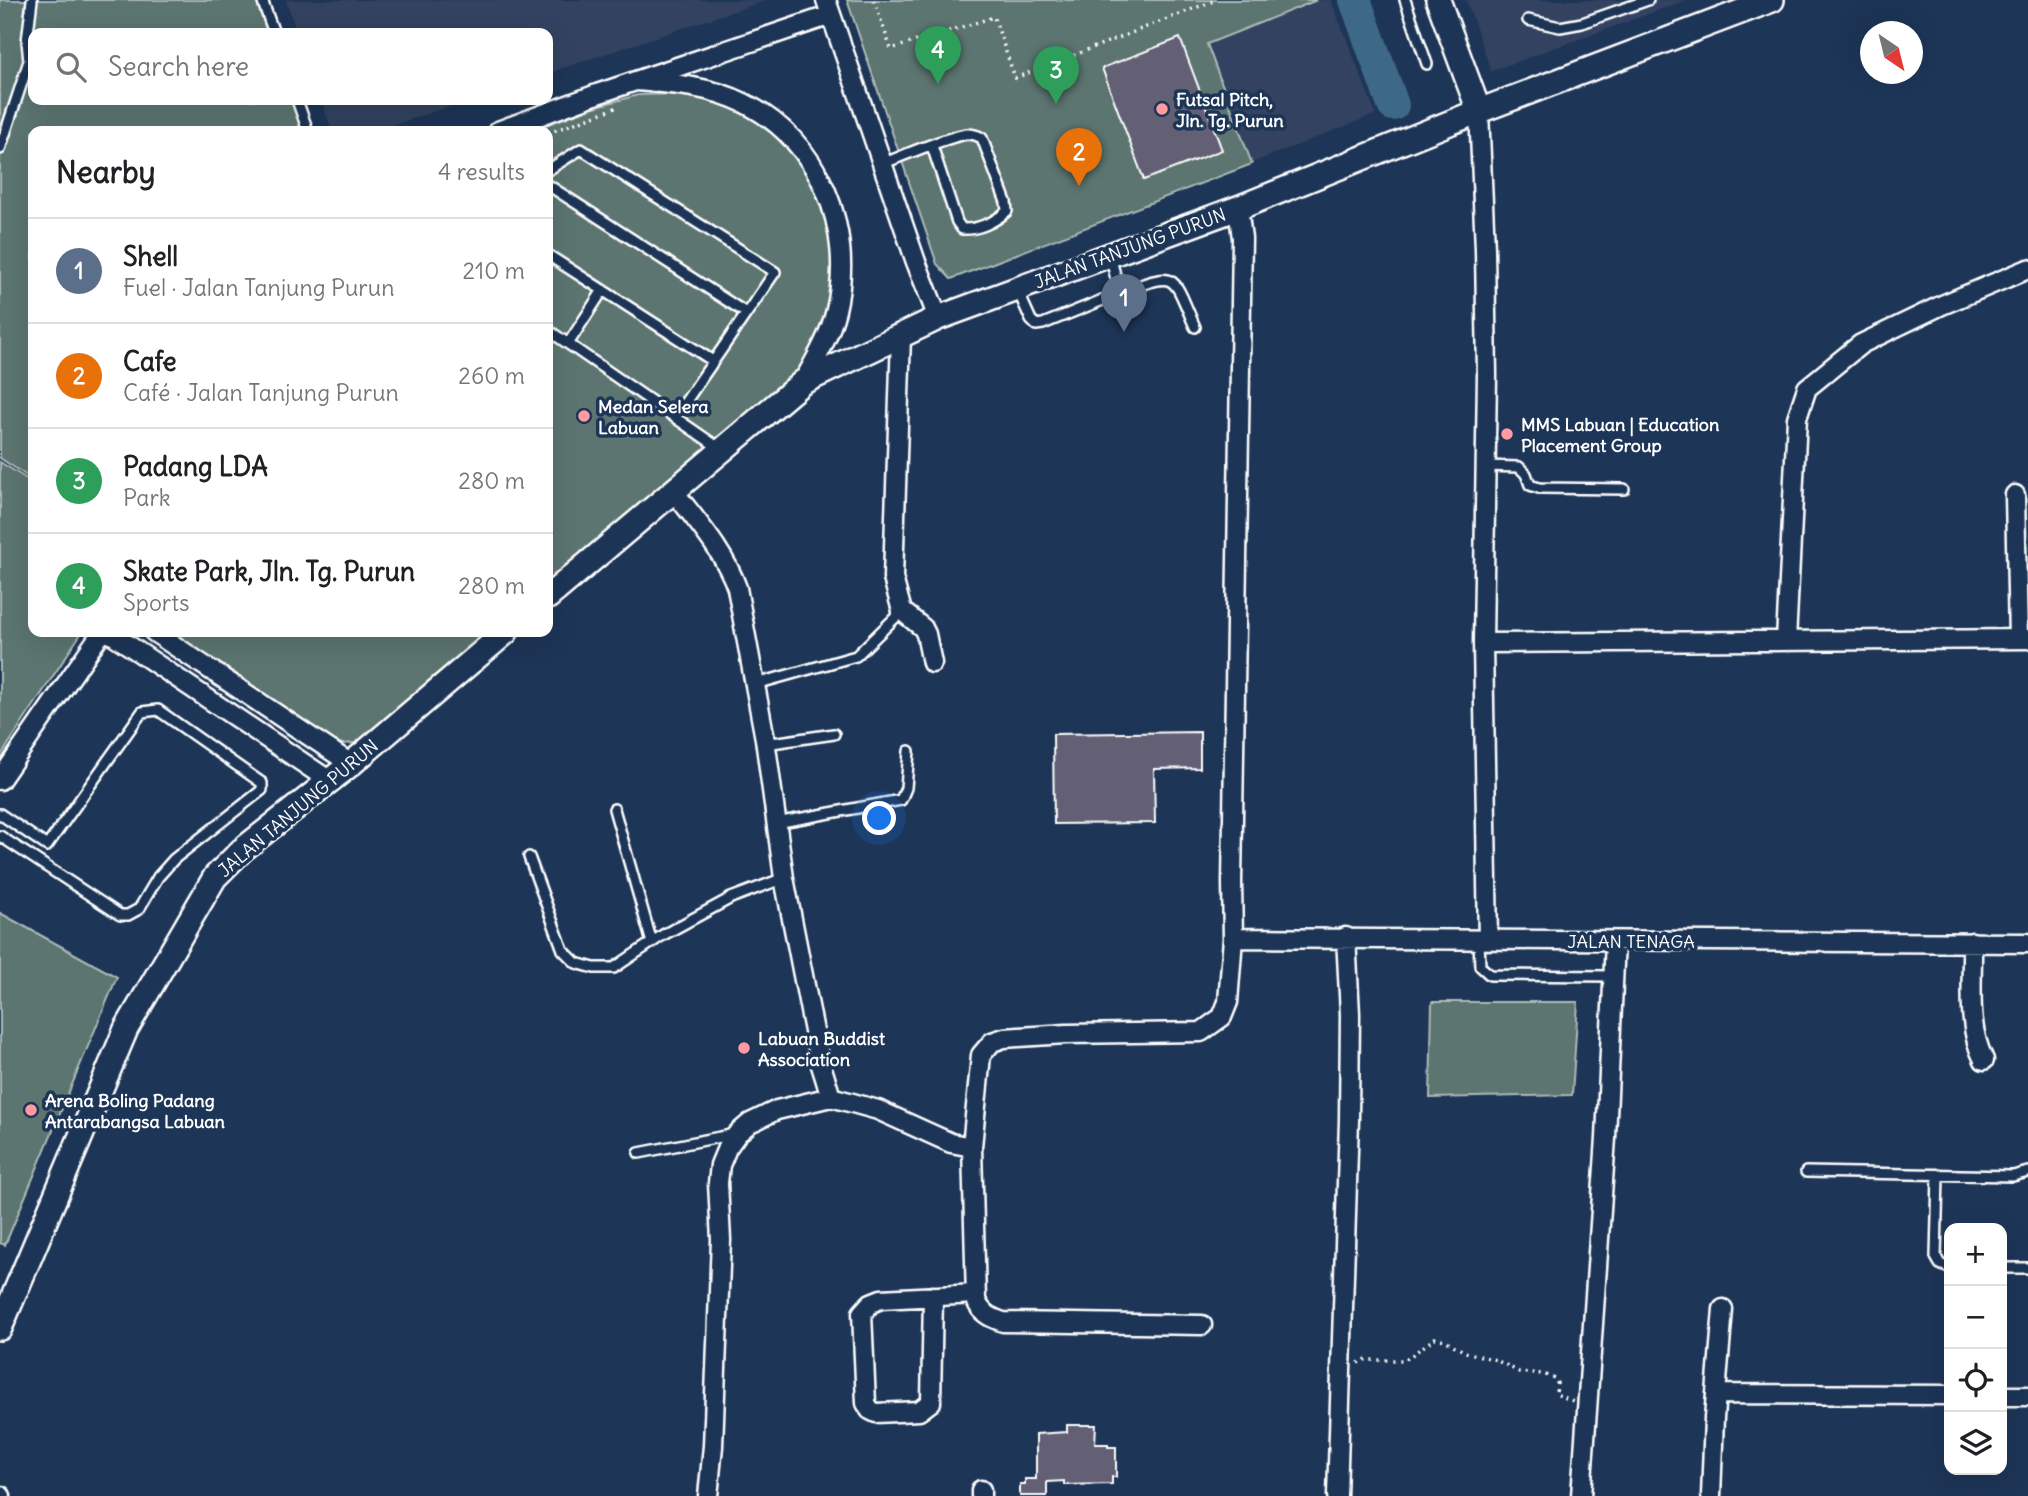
<!DOCTYPE html>
<meta charset="utf-8">
<style>
:root{--surface:#fff;--page:#f2f2f2;--text:#202124;--muted:#757577;--line:#e0e0e0;--accent:#111827}
body{margin:0;font-family:Delius,sans-serif;background:var(--page);color:var(--text)}
.controls{position:absolute;right:21px;bottom:21px;display:grid;overflow:hidden;border-radius:14px;box-shadow:0 7px 28px #0002}
.controls button{width:63px;height:63px;display:grid;place-items:center;padding:0;border:0;border-bottom:2px solid var(--line);background:var(--surface);color:var(--text);font:35px sans-serif}
.compass{position:absolute;left:1860px;top:21px;width:63px;height:63px;border-radius:50%;background:var(--surface);box-shadow:0 7px 28px #0002;rotate:145deg}
.you{position:absolute;left:880px;top:819px;width:24px;height:24px;margin:-18px;border:5px solid #fff;border-radius:50%;background:#1a73e8;box-shadow:0 0 0 10px #1a73e833}
.badge{display:grid;place-items:center;width:46px;height:46px;border-radius:50%;background:var(--accent);color:#fff;font-size:23px;font-weight:700}
.pin{position:absolute;translate:-50% -58px;filter:drop-shadow(0 2px 4px #0008)}
.pin::after{content:'';position:absolute;top:37px;width:24px;height:21px;background:inherit;clip-path:polygon(0 0,100% 0,50% 100%)}
.list{margin:0;padding:0;list-style:none}
h2{display:flex;justify-content:space-between;align-items:center;height:91px;margin:0;padding:0 28px;font-size:30px}
h2 small{font-size:23px;font-weight:400;color:var(--muted)}
.list li{display:grid;grid-template-columns:46px 1fr auto;gap:21px;align-items:center;box-sizing:border-box;height:105px;padding:0 28px;border-top:2px solid var(--line)}
.list b{display:block;font-size:26px;white-space:nowrap}
.list p{margin:0;font-size:23px;white-space:nowrap;color:var(--muted)}
.list em{font-size:23px;font-style:normal;color:var(--muted)}
.icon{flex:none;width:38px;height:38px;fill:none;stroke:currentColor;stroke-width:2;stroke-linecap:round;stroke-linejoin:round}
.map{position:relative;flex:none;width:2028px;height:1496px;overflow:hidden}
.search{position:absolute;background:var(--surface);box-shadow:0 7px 28px #0002;left:28px;top:28px;width:525px;height:77px;display:flex;align-items:center;gap:18px;box-sizing:border-box;padding:0 24px;border-radius:14px;color:var(--muted);font-size:26px}
.panel{position:absolute;background:var(--surface);box-shadow:0 7px 28px #0002;left:28px;top:126px;width:525px;height:511px;border-radius:14px}
.map>svg:first-child{display:block}
.built{fill:#324260}
.green{fill:#5c7470;stroke:#aebab8;stroke-width:2}
.lines{fill:none;stroke-linecap:round;stroke-linejoin:round}
.river{stroke:#3e6786;stroke-width:32}
.building{fill:#645f74;stroke:#fff;stroke-width:2}
.service-casing{stroke:#fff;stroke-width:14}
.minor-casing{stroke:#fff;stroke-width:23}
.tertiary-casing{stroke:#fff;stroke-width:28}
.path{stroke:#fff;stroke-width:3.5;stroke-dasharray:2 5;stroke-linecap:butt}
.service{stroke:#1d3557;stroke-width:9}
.minor{stroke:#1d3557;stroke-width:18}
.tertiary{stroke:#1d3557;stroke-width:23}
.poi-dot{fill:#ff9aa2;stroke:#1d3557;stroke-width:2.5}
.labels{text-anchor:middle;dominant-baseline:central;stroke-width:7;stroke-linejoin:round;paint-order:stroke}
.poi-label{font-size:18px;font-weight:bold;fill:#fff;stroke:#1d3557;text-anchor:start}
.street-label{font-size:18px;fill:#fff;stroke:#1d3557}
</style>
<div class="map">
<svg width="2028" height="1496" viewBox="0 0 2028 1496">
<rect width="100%" height="100%" fill="#1d3557"/>
<filter id="ink" filterUnits="userSpaceOnUse"><feTurbulence type="fractalNoise" baseFrequency=".0143" numOctaves="2"/><feDisplacementMap in="SourceGraphic" scale="14" xChannelSelector="R" yChannelSelector="G"/><feConvolveMatrix kernelMatrix="1 2 1 2 8 2 1 2 1" color-interpolation-filters="sRGB"/></filter>
<g filter="url(#ink)">
<!-- built -->
<path class="built" d="M286,0H767L548,73V33H297Z
M1318,0H1331L1376,114L1252,163L1207,45Z
M1466,0H1687L1491,71Z
M321,100H469L375,131H332Z"/>
<!-- green -->
<path class="green" d="M0,0H264L276,33H33V100H300L311,131H33V480L0,458Z
M847,0H1317L1207,44L1252,164L951,279L937,264Z
M683,94C704,99 725,104 744,113C783,132 815,174 828,215C837,243 836,277 830,306C825,332 810,356 796,378L548,586V131H530L594,107L638,95Z
M0,462L33,483V632H82L0,757Z
M166,632H493L366,738L355,743L343,744L314,733Z
M0,913L117,977L5,1245L0,1243Z
M1432,1002H1578L1572,1095L1430,1098Z"/>
<g class="lines">
<!-- river -->
<path class="river" d="M1355,0L1393,105"/>
</g>
<!-- building -->
<path class="building" d="M1180,38L1222,150L1144,180L1102,68Z
M1200,732V768L1154,769L1155,823L1054,824L1053,734Z
M1067,1425H1096L1095,1444H1108V1447H1116V1477H1112V1484L1064,1485V1481L1047,1482V1496H1020V1484H1025V1479H1036V1434L1067,1432Z"/>
<g class="lines">
<defs>
<path id="service" d="M262,0L274,33
M1405,0L1427,64
M1528,20L1560,27L1582,23L1648,0
M297,100L308,131
M0,149L29,61L27,41L32,0
M882,164C905,155 943,138 967,134C973,134 977,135 982,138L1006,202L1007,211C995,222 978,230 962,229L957,222L932,146
M548,170L581,149L775,272L675,417
M548,185L746,313
M548,255L713,361
M1018,291L1031,320L1036,325L1043,324L1120,293L1110,256
M1120,293C1179,270 1171,273 1195,327
M548,330L722,450
M568,344L603,290
M1485,466L1519,467L1526,474L1530,485L1539,488L1624,489
M756,684L856,656L902,611
M765,744L834,734
M614,809L652,943
M0,814L47,846L142,712L158,710L262,783V790L174,859L158,877L139,909L128,915H120L0,836
M776,823L901,800L906,788L909,751
M529,857L563,950L576,963L594,968H614L663,935L731,898L784,878
M1479,940L1480,966L1490,975L1613,976
M639,1153L735,1134
M1806,1172L2013,1176L2028,1172
M1938,1175L1936,1257L1940,1264L1949,1268
M2002,1268H2028"/>
<path id="minor" d="M826,0L916,262L938,318
M636,81C673,84 710,86 744,103C820,140 855,230 836,310C830,335 816,359 803,382
M1479,111L1485,249L1487,375L1483,643L1488,940
M498,131L597,94L831,15
M901,336L893,578L902,611L923,628L926,634L932,663
M673,490C696,521 724,551 737,588L765,739L784,878L820,1062L831,1097L878,1110L951,1143L972,1147L981,1055L992,1042L1004,1038L1066,1034L1201,1032L1222,1017L1228,1002L1233,938L1232,883L1242,238L1238,208
M2015,495L2018,639
M109,632L330,781
M154,632L351,764
M1786,641L1797,418L1807,388L1861,344L1942,305L2028,269
M1483,643L2028,639
M0,780L102,632
M1233,938L2028,943
M1972,942C1973,979 1966,1026 1984,1060
M972,1147L976,1300C981,1313 989,1317 1003,1322L1202,1325
M933,1296L931,1402L919,1411L876,1413L870,1410L866,1403L862,1313L871,1303L881,1299L976,1294
M1716,1394L1949,1395
M2002,1396H2028
M981,1490V1496
M0,1496H1
M708,1496L713,1446L721,1240L718,1183L720,1165L727,1148L737,1134L750,1123L777,1110L831,1097
M1337,1496L1349,1120L1350,1014L1346,937
M1581,1496L1606,1138L1615,941
M1711,1496L1714,1418L1723,1309"/>
<path id="tertiary" d="M1438,0L1479,111
M548,597L803,382L938,318L1238,208L1479,111L1772,0
M0,1328L126,1029L215,877L242,850L351,764L506,632"/>
</defs>
<!-- service casing -->
<use href="#service" class="service-casing"/>
<!-- minor casing -->
<use href="#minor" class="minor-casing"/>
<!-- tertiary casing -->
<use href="#tertiary" class="tertiary-casing"/>
<!-- path -->
<path class="path" d="M874,0L891,49L994,17L1015,78L1216,0
M548,133L618,107
M1358,1363L1365,1360H1405L1435,1338L1445,1340L1465,1352L1496,1360L1519,1372L1543,1374L1554,1378L1557,1383L1556,1394L1573,1401"/>
<!-- service -->
<use href="#service" class="service"/>
<!-- minor -->
<use href="#minor" class="minor"/>
<!-- tertiary -->
<use href="#tertiary" class="tertiary"/>
</g>
</g>
<!-- markers -->
<g class="poi-dot">
<circle cx="1162" cy="109" r="7"/>
<circle cx="584" cy="416" r="7"/>
<circle cx="1507" cy="434" r="7"/>
<circle cx="744" cy="1048" r="7"/>
<circle cx="31" cy="1110" r="7"/>
</g>
<g class="labels">
<!-- poi labels -->
<g class="poi-label">
<text x="1176" y="99">Futsal Pitch,<tspan x="1176" dy="21">Jln. Tg. Purun</tspan></text>
<text x="598" y="406">Medan Selera<tspan x="598" dy="21">Labuan</tspan></text>
<text x="1521" y="424">MMS Labuan | Education<tspan x="1521" dy="21">Placement Group</tspan></text>
<text x="758" y="1038">Labuan Buddist<tspan x="758" dy="21">Association</tspan></text>
<text x="45" y="1100">Arena Boling Padang<tspan x="45" dy="21">Antarabangsa Labuan</tspan></text>
</g>
<!-- street labels -->
<g class="street-label">
<text transform="translate(1130 248) rotate(-20)">JALAN TANJUNG PURUN</text>
<text transform="translate(298 808) rotate(-40)">JALAN TANJUNG PURUN</text>
<text x="1631" y="941">JALAN TENAGA</text>
</g>
</g>
</svg>
<div class="controls">
<button>+</button>
<button>−</button>
<button><svg class="icon" aria-label="locate" viewBox="0 0 24 24"><circle cx="12" cy="12" r="6"/><path d="M12 2v4M12 18v4M2 12h4M18 12h4"/></svg></button>
<button><svg class="icon" aria-label="layers" viewBox="0 0 24 24"><path d="M12 4l9 5-9 5-9-5zM3 14l9 5 9-5"/></svg></button>
</div>
<svg class="compass" viewBox="-18 -18 36 36"><path d="M0-13l5 13h-10z" fill="#e53935"/><path d="M0 13l5-13h-10z" fill="#757577"/></svg>
<div class="you"></div>
<div class="pin badge" style="left:1124px;top:332px;background:#5c6f8a">1</div>
<div class="pin badge" style="left:1079px;top:186px;background:#e8710a">2</div>
<div class="pin badge" style="left:1056px;top:104px;background:#2e9e5b">3</div>
<div class="pin badge" style="left:938px;top:84px;background:#2e9e5b">4</div>
<div class="search"><svg class="icon" aria-label="search" viewBox="0 0 24 24"><circle cx="10" cy="10" r="6"/><path d="M15 15l6 6"/></svg>Search here</div>
<section class="panel">
<h2>Nearby<small>4 results</small></h2>
<ul class="list">
<li><span class="badge" style="background:#5c6f8a">1</span><div><b>Shell</b><p>Fuel · Jalan Tanjung Purun</p></div><em>210 m</em></li>
<li><span class="badge" style="background:#e8710a">2</span><div><b>Cafe</b><p>Café · Jalan Tanjung Purun</p></div><em>260 m</em></li>
<li><span class="badge" style="background:#2e9e5b">3</span><div><b>Padang LDA</b><p>Park</p></div><em>280 m</em></li>
<li><span class="badge" style="background:#2e9e5b">4</span><div><b>Skate Park, Jln. Tg. Purun</b><p>Sports</p></div><em>280 m</em></li>
</ul>
</section>
</div>
